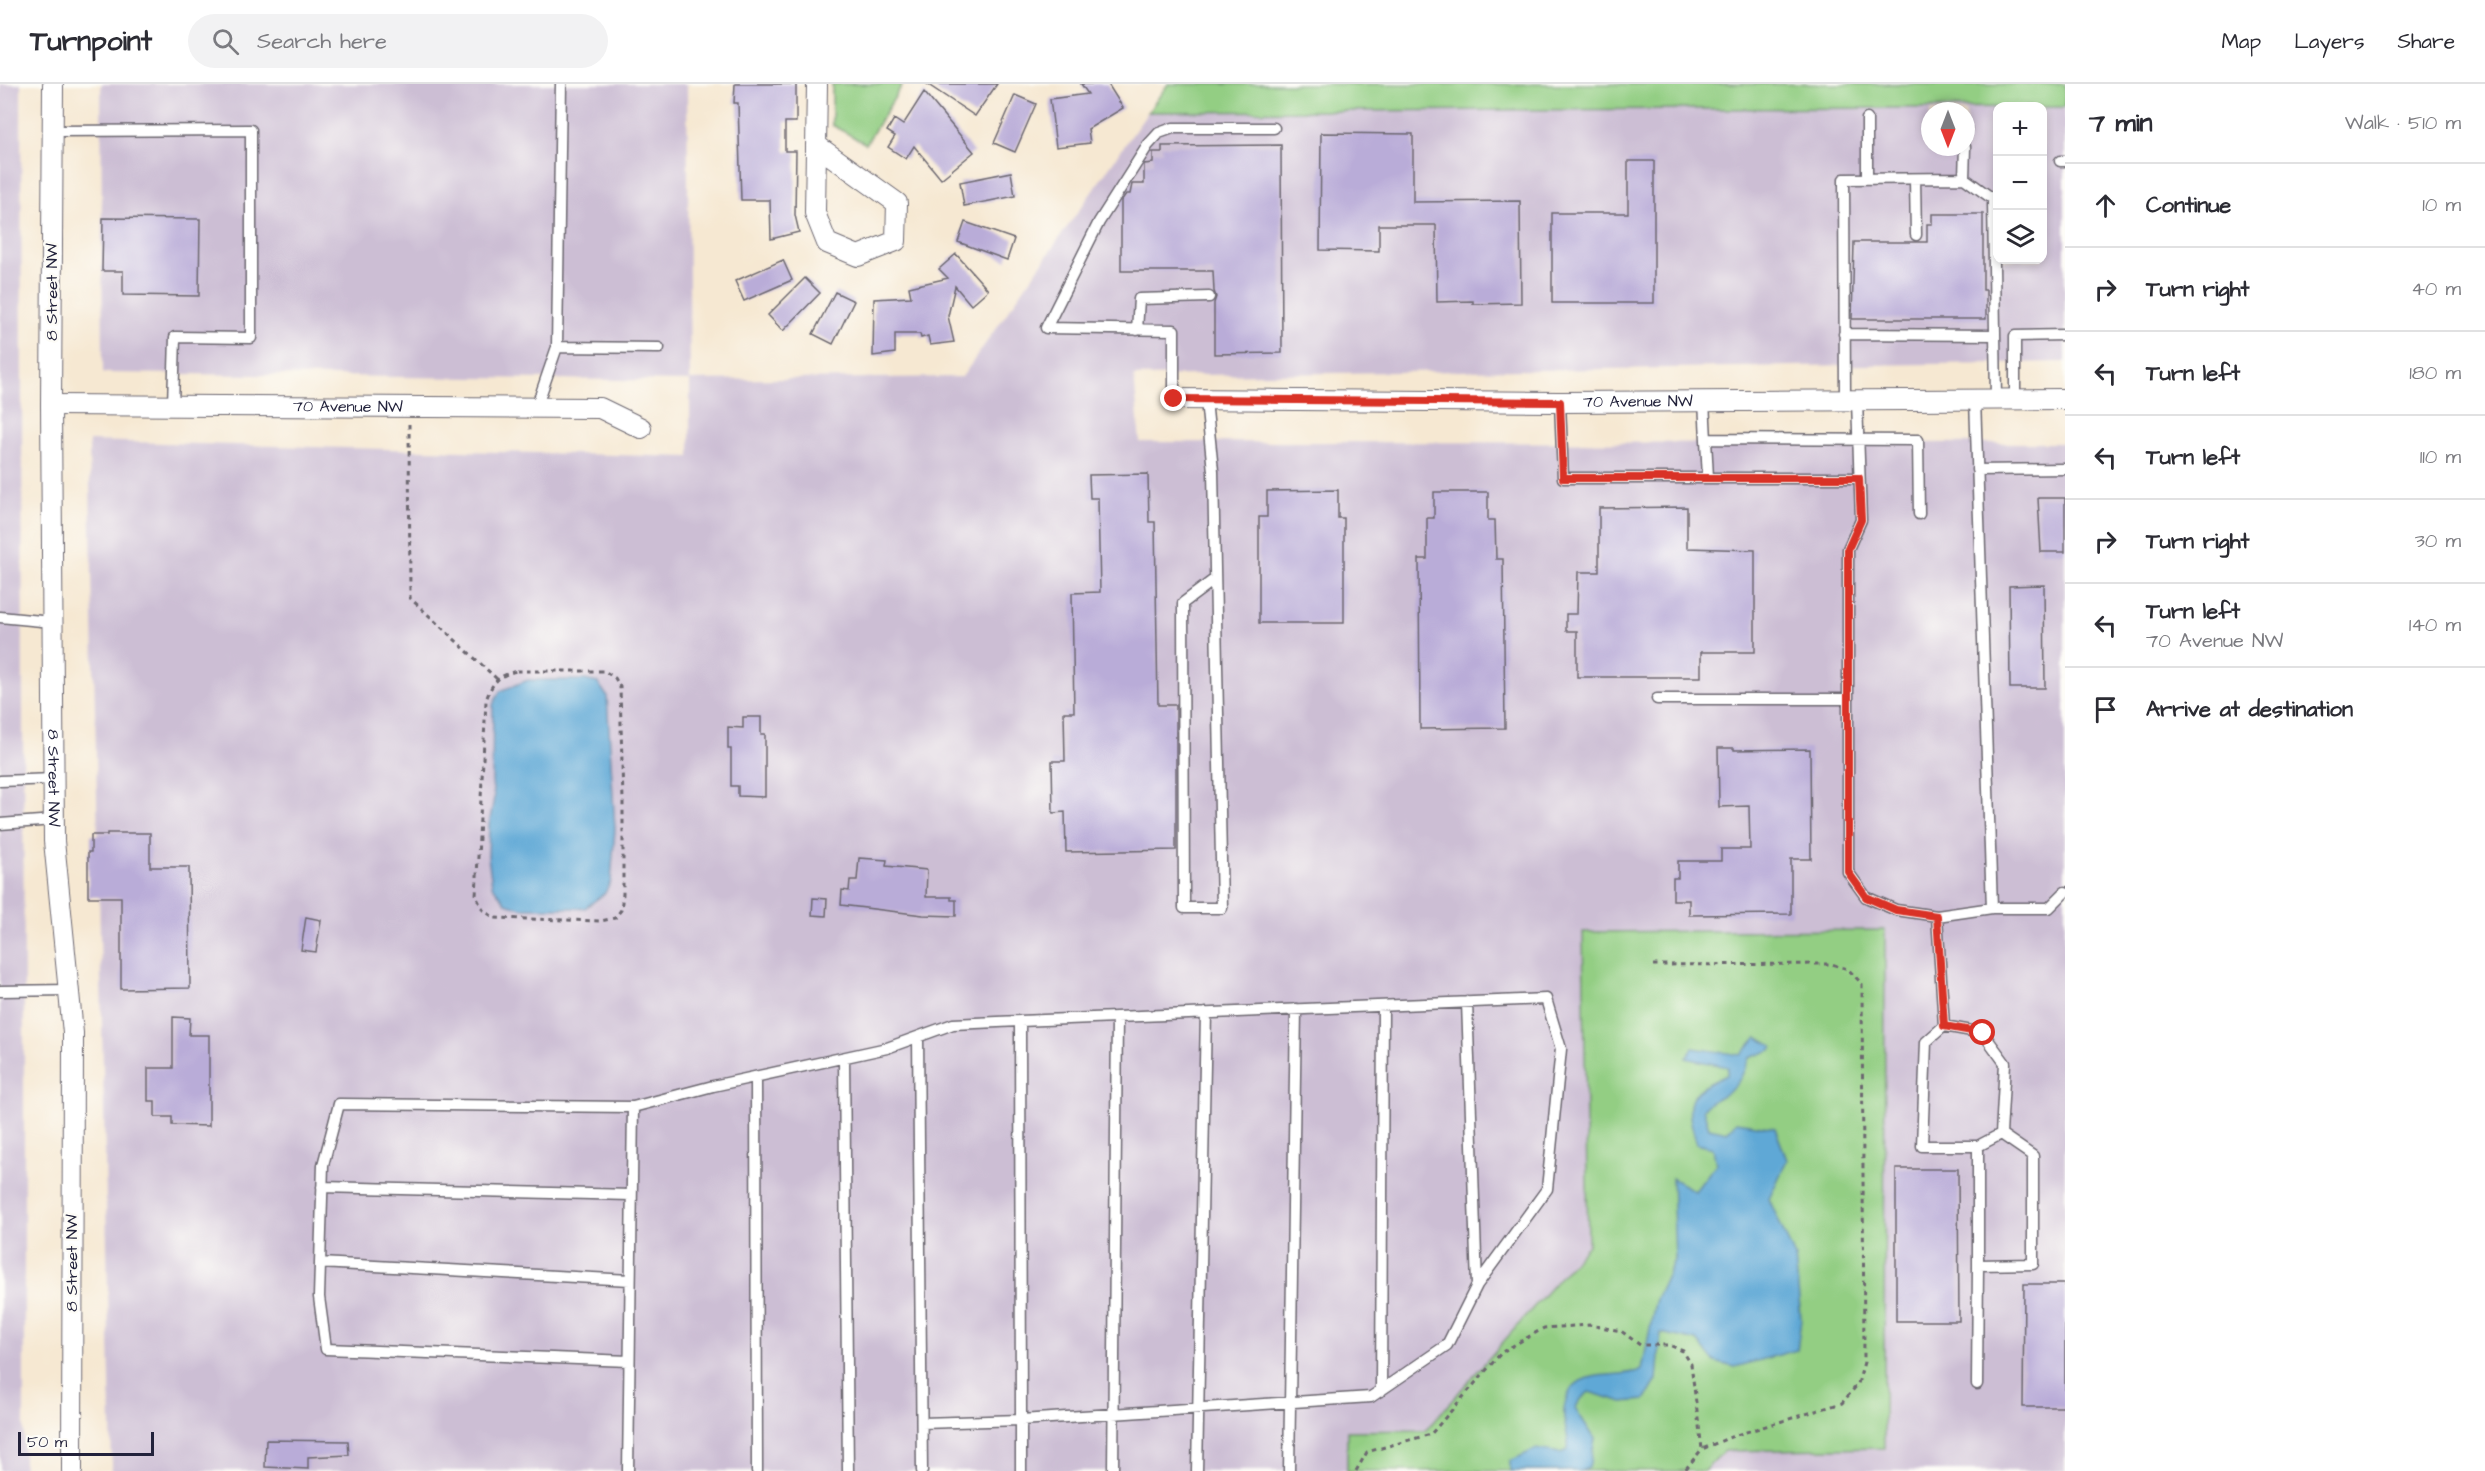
<!DOCTYPE html>
<meta charset="utf-8">
<style>
:root{--surface:#fff;--page:#f2f2f3;--text:#2b2b33;--muted:#7c7c81;--line:#e1e1e2}
body{margin:0;font-family:"Architects Daughter",sans-serif;background:var(--page);color:var(--text)}
.controls{position:absolute;right:18px;top:18px;display:grid;overflow:hidden;border-radius:12px;box-shadow:0 3px 9px #0003}
.controls button{width:54px;height:54px;display:grid;place-items:center;padding:0;border:0;border-bottom:2px solid var(--line);background:var(--surface);color:var(--text);font:30px sans-serif}
.compass{position:absolute;left:1921px;top:18px;width:54px;height:54px;border-radius:50%;background:var(--surface);box-shadow:0 3px 9px #0003;rotate:180deg}
.scale{position:absolute;left:18px;bottom:15px;width:136px;box-sizing:border-box;padding-left:6px;border:3px solid #22223b;border-top:0;font-size:16px;line-height:21px;white-space:nowrap;color:#22223b;-webkit-text-stroke:4px #fdfcf7;paint-order:stroke}
.stop{position:absolute;width:18px;height:18px;margin:-14px;border:4px solid #d93025;border-radius:50%;background:#fff}
.stop.end{background:#d93025;border-color:#fff;box-shadow:0 2px 6px #0008}
.list{margin:0;padding:0;list-style:none}
h2{display:flex;justify-content:space-between;align-items:center;height:78px;margin:0;padding:0 24px;font-size:26px}
h2 small{font-size:20px;font-weight:400;color:var(--muted)}
.list li{display:grid;grid-template-columns:39px 1fr auto;gap:18px;align-items:center;box-sizing:border-box;height:84px;padding:0 24px;border-top:2px solid var(--line)}
.list b{display:block;font-size:22px;white-space:nowrap}
.list p{margin:0;font-size:20px;white-space:nowrap;color:var(--muted)}
.list em{font-size:20px;font-style:normal;color:var(--muted)}
.icon{flex:none;width:33px;height:33px;fill:none;stroke:currentColor;stroke-width:2;stroke-linecap:round;stroke-linejoin:round}
.map{position:relative;flex:none;width:2065px;height:1387px;overflow:hidden}
header{display:flex;align-items:center;gap:36px;box-sizing:border-box;height:84px;padding:0 30px;background:var(--surface);border-bottom:2px solid var(--line)}
header strong{font-size:28px}
nav{display:flex;gap:33px;margin-inline-start:auto;font-size:21px}
.search{width:420px;height:54px;background:var(--page);display:flex;align-items:center;gap:15px;box-sizing:border-box;padding:0 21px;border-radius:33px;color:var(--muted);font-size:22px}
main{display:flex}
aside{flex:1;background:var(--surface)}
.map>svg:first-child{display:block}
.industrial{fill:#ccbed4;fill-rule:evenodd}
.green{fill:#93ce83;stroke:#5a785f;stroke-width:1.5}
.water{fill:#5ea8d6;stroke:#406588;stroke-width:1.5}
.building{fill:#b9acd8}
.lines{fill:none;stroke-linecap:round;stroke-linejoin:round}
.service-casing{stroke:#6c6770;stroke-width:13}
.minor-casing{stroke:#6c6770;stroke-width:22}
.path{stroke:#6c6770;stroke-width:3;stroke-dasharray:4.5 4.5;stroke-linecap:butt}
.service{stroke:#fff;stroke-width:10}
.minor{stroke:#fff;stroke-width:20}
.route{stroke:#d93025;stroke-width:8}
.labels{text-anchor:middle;dominant-baseline:central;stroke-width:5;stroke-linejoin:round;paint-order:stroke}
.street-label{font-size:16px;fill:#22223b;stroke:#fdfcf7}
</style>
<header>
<strong>Turnpoint</strong>
<div class="search"><svg class="icon" aria-label="search" viewBox="0 0 24 24"><circle cx="10" cy="10" r="6"/><path d="M15 15l6 6"/></svg>Search here</div>
<nav><a>Map</a><a>Layers</a><a>Share</a></nav>
</header>
<main>
<div class="map">
<svg width="2065" height="1387" viewBox="0 0 2065 1387">
<rect width="100%" height="100%" fill="#fdfcf7"/>
<filter id="ink" filterUnits="userSpaceOnUse"><feTurbulence type="fractalNoise" baseFrequency=".0167" numOctaves="2"/><feDisplacementMap in="SourceGraphic" scale="12" xChannelSelector="R" yChannelSelector="G"/><feConvolveMatrix kernelMatrix="1 2 1 2 8 2 1 2 1" color-interpolation-filters="sRGB"/></filter>
<filter id="wash" filterUnits="userSpaceOnUse"><feTurbulence type="fractalNoise" baseFrequency=".008" numOctaves="4" result="noise"/><feDisplacementMap in="SourceGraphic" scale="24" xChannelSelector="R" yChannelSelector="G"/><feGaussianBlur stdDeviation="1.35" result="paint"/><feColorMatrix in="noise" values="0 0 0 0 0 0 0 0 0 0 0 0 0 0 0 0 0 1.4 0 .05"/><feComposite in="paint" operator="in"/></filter>
<g filter="url(#wash)">
<rect width="100%" height="100%" fill="#f6e8d2"/>
<!-- industrial -->
<path class="industrial" d="M0,0H21L24,926V1387H0Z
M101,0H687L690,296L962,293L1148,28L1997,23L1998,176H2042L2043,23H2065V278L1134,292L1140,358L2065,359V1387H1704L1724,1367L1883,1364L1583,848L1588,1161L1426,1347H1347V1387H112L89,357L690,373V297L103,289ZM1930,27H1966V63H1930Z"/>
<!-- green -->
<path class="green" d="M832,0H903L866,60L832,41Z
M1168,0H2065V23L1148,28Z
M1885,846L1884,1364L1724,1367L1704,1387H1347V1347L1426,1346L1588,1161L1583,848Z"/>
<!-- water -->
<path class="water" d="M528,596H585L598,599L607,612L615,745L611,797L605,809L585,824H521L506,819L492,801L488,773L489,741L494,714L492,698L493,621L500,607Z
M1757,953L1773,962L1771,966L1749,974C1744,987 1740,1000 1728,1008C1719,1015 1713,1014 1703,1025L1709,1044L1727,1048L1736,1038L1775,1044L1787,1076L1769,1115L1795,1173L1801,1235L1797,1266L1735,1283L1715,1278L1697,1257L1661,1249L1657,1296L1645,1316L1623,1318L1589,1308L1582,1314L1575,1324L1595,1355L1589,1384L1581,1387H1510V1377L1536,1365L1560,1369L1568,1366C1570,1352 1562,1338 1564,1325C1571,1280 1609,1297 1642,1286L1655,1218L1675,1174L1672,1094L1695,1107L1716,1080L1713,1064L1697,1060C1684,1018 1685,1009 1727,991L1728,983L1686,974L1693,964L1741,971Z"/>
<g id="blocks">
<!-- building -->
<path class="building" d="M735,0H796V38H785V67H796L795,131L799,148L771,155L770,116H741L738,19H734Z
M927,0H997L975,32Z
M1081,0H1108L1123,24L1088,45L1090,59L1056,63L1050,15L1088,10Z
M924,8L974,68L941,95L914,62L906,75L888,63L895,52L887,47L894,35L903,41Z
M1015,11L1036,20L1015,68L994,59Z
M1321,49L1413,50V118L1520,117L1521,219L1473,220V217L1437,218L1436,141H1379V167L1320,166Z
M1281,61L1282,269L1214,270V219L1216,213L1214,207L1213,187H1121V117L1126,110H1130L1132,100H1144V80L1153,79V68H1162V62Z
M1628,77H1654V219H1552V129H1628Z
M1011,88L1015,112L964,122L960,98Z
M1932,130H1983V206H1986V235H1852L1854,158H1927V140H1932Z
M103,134L200,135L199,212L123,211V187H102Z
M965,138L1014,155L1007,176L958,158Z
M956,170L988,206L971,221L955,202L948,232L954,258L930,261L928,252L921,254L920,250H895V269L873,272L874,215L911,213L909,203L948,194L939,185Z
M783,176L792,196L744,217L735,197Z
M805,194L820,209L783,247L768,231Z
M835,208L854,217L833,260L813,250Z
M1148,390L1149,438H1155L1158,621H1176V766L1066,768L1065,728L1053,729L1052,677H1065L1064,628H1074L1072,509L1100,508L1098,414H1090L1089,391Z
M1338,406V434H1344V539H1259V433H1267V407Z
M1434,408H1488V436H1495L1496,475H1503L1505,644L1420,645L1419,475H1427V434H1434Z
M2038,414H2065V468H2041Z
M1687,423V464L1755,466V568H1701V593H1577V547H1566V530H1577L1578,488H1599V424Z
M2044,501L2045,604H2010L2009,502Z
M743,633H761V650H765V713L738,712V702H731V665H728V643L743,644Z
M1718,664H1734V666L1810,665L1811,775H1791V830L1689,831V816H1673V794H1678V777H1721V765H1750L1749,722L1719,723Z
M107,749H150V783H189L190,904L121,905V813H88V768H91V751H107Z
M859,774L887,776L886,782L927,786L926,813H951V816H956V832L923,831L841,821L842,806L849,807L850,796H857Z
M813,814L827,815L826,832L812,831Z
M306,833L321,836L316,868L301,866Z
M173,933L190,934L189,951H209V1042L172,1041V1033H155V1017H148V984H173Z
M1896,1085H1958L1959,1237H1896Z
M2024,1200H2065V1323H2023Z
M266,1356L348,1357L349,1371L308,1373V1385L265,1383Z"/>
</g>
</g>
<g filter="url(#ink)">
<use href="#blocks" fill-opacity="0" stroke="#6c6770" stroke-width="1.5"/>
<g class="lines">
<defs>
<path id="service" d="M1867,35V95
M1966,45V44
M53,47L251,46V254L175,253L173,321
M2060,77H2065
M1964,94L1965,63
M1915,95L1916,151
M1137,246L1139,215L1209,213
M1844,250L1995,251
M557,263L659,264
M1174,315V246L1046,244L1099,138L1148,61L1159,49L1173,44H1274
M1975,315L1992,824H2049L2065,808
M2015,315V252L2065,251
M1206,316L1213,387L1222,824H1184L1183,519L1215,495
M1845,316L1844,95L1964,94L1993,115L1996,315
M1857,316L1861,436L1848,465V788L1866,813L1896,826L1937,832L1992,824
M1704,317L1708,394
M1560,318L1563,394H1859
M536,324L557,263L561,0
M1706,355L1918,356L1919,430
M1977,386L2065,385
M0,533L52,538
M1657,615H1848
M0,697L54,695
M0,740L54,736
M1937,832L1944,942L1983,949L2005,979L2001,1050L2033,1072V1180L1978,1181L1977,1300
M0,907L69,906
M1467,918L1477,1201
M1944,942L1926,958L1922,1062H1978
M918,953L922,1387
M844,974L848,1387
M756,993L757,1387
M322,1103L631,1111
M320,1179L630,1196
M1978,1181V1062L2001,1050
M629,1277L326,1265L319,1213L323,1081L339,1020L633,1023
M1381,1307L1383,922
M922,1339L1021,1336L1371,1313L1447,1261L1477,1201L1547,1105L1561,965L1546,915L1020,937L1021,1336V1387
M628,1387L633,1023L713,1002L887,964L953,940L1020,937
M1113,1387L1117,933
M1197,1387L1206,929
M1289,1387L1296,925"/>
<g id="minor">
<path id="s1" d="M53,0L51,321L54,757L73,949L72,1387"/>
<path d="M816,61L897,119L896,157L858,172L827,159L815,129L817,0"/>
<path id="s2" d="M1174,315L1560,318L2065,315"/>
<path id="s3" d="M51,321L600,324L641,344"/>
</g>
</defs>
<!-- service casing -->
<use href="#service" class="service-casing"/>
<!-- minor casing -->
<use href="#minor" class="minor-casing"/>
<!-- path -->
<path class="path" d="M409,340L410,514L497,595
M517,587H604L615,594L620,603L623,717V810L621,826L615,834L601,837L495,834L483,826L476,812L486,617C491,599 499,591 517,587Z
M1653,881L1831,880L1848,885L1862,900L1864,1278L1858,1300L1842,1319L1733,1352L1702,1365
M1356,1387L1367,1368L1431,1350L1502,1268L1544,1244L1590,1241L1621,1247L1640,1261H1669L1683,1267L1691,1280L1702,1365L1684,1387"/>
<!-- service -->
<use href="#service" class="service"/>
<!-- minor -->
<use href="#minor" class="minor"/>
</g>
</g>
<g class="lines" filter="url(#ink)">
<!-- route -->
<path class="route" d="M1174,315L1560,318L1563,394H1859L1861,436L1848,465V788L1866,813L1896,826L1937,832L1944,942L1983,949"/>
</g>
<g class="labels">
<!-- street labels -->
<g class="street-label">
<text transform="translate(52 208) rotate(-90)">8 Street NW</text>
<text stroke="none"><textPath href="#s2" startOffset="464">70 Avenue NW</textPath></text>
<text stroke="none"><textPath href="#s3" startOffset="297">70 Avenue NW</textPath></text>
<text stroke="none"><textPath href="#s1" startOffset="694">8 Street NW</textPath></text>
<text transform="translate(72 1179) rotate(-90)">8 Street NW</text>
</g>
</g>
</svg>
<div class="controls">
<button>+</button>
<button>−</button>
<button><svg class="icon" aria-label="layers" viewBox="0 0 24 24"><path d="M12 4l9 5-9 5-9-5zM3 14l9 5 9-5"/></svg></button>
</div>
<svg class="compass" viewBox="-18 -18 36 36"><path d="M0-13l5 13h-10z" fill="#e53935"/><path d="M0 13l5-13h-10z" fill="#7c7c81"/></svg>
<div class="scale">50 m</div>
<div class="stop" style="left:1983px;top:949px"></div>
<div class="stop end" style="left:1174px;top:315px"></div>
</div>
<aside>
<h2>7 min<small>Walk · 510 m</small></h2>
<ul class="list">
<li><svg class="icon" aria-label="ahead" viewBox="0 0 24 24"><path d="M12 20V5M6 11l6-6 6 6"/></svg><div><b>Continue</b></div><em>10 m</em></li>
<li><svg class="icon" aria-label="right" viewBox="0 0 24 24"><path d="M7 20v-9h11M14 6l5 5-5 5"/></svg><div><b>Turn right</b></div><em>40 m</em></li>
<li><svg class="icon" aria-label="left" viewBox="0 0 24 24"><path d="M17 20v-9H6M10 6l-5 5 5 5"/></svg><div><b>Turn left</b></div><em>180 m</em></li>
<li><svg class="icon" aria-label="left" viewBox="0 0 24 24"><path d="M17 20v-9H6M10 6l-5 5 5 5"/></svg><div><b>Turn left</b></div><em>110 m</em></li>
<li><svg class="icon" aria-label="right" viewBox="0 0 24 24"><path d="M7 20v-9h11M14 6l5 5-5 5"/></svg><div><b>Turn right</b></div><em>30 m</em></li>
<li><svg class="icon" aria-label="left" viewBox="0 0 24 24"><path d="M17 20v-9H6M10 6l-5 5 5 5"/></svg><div><b>Turn left</b><p>70 Avenue NW</p></div><em>140 m</em></li>
<li><svg class="icon" aria-label="arrive" viewBox="0 0 24 24"><path d="M6 21V4h12l-3 4 3 4H6"/></svg><div><b>Arrive at destination</b></div></li>
</ul>
</aside>
</main>
